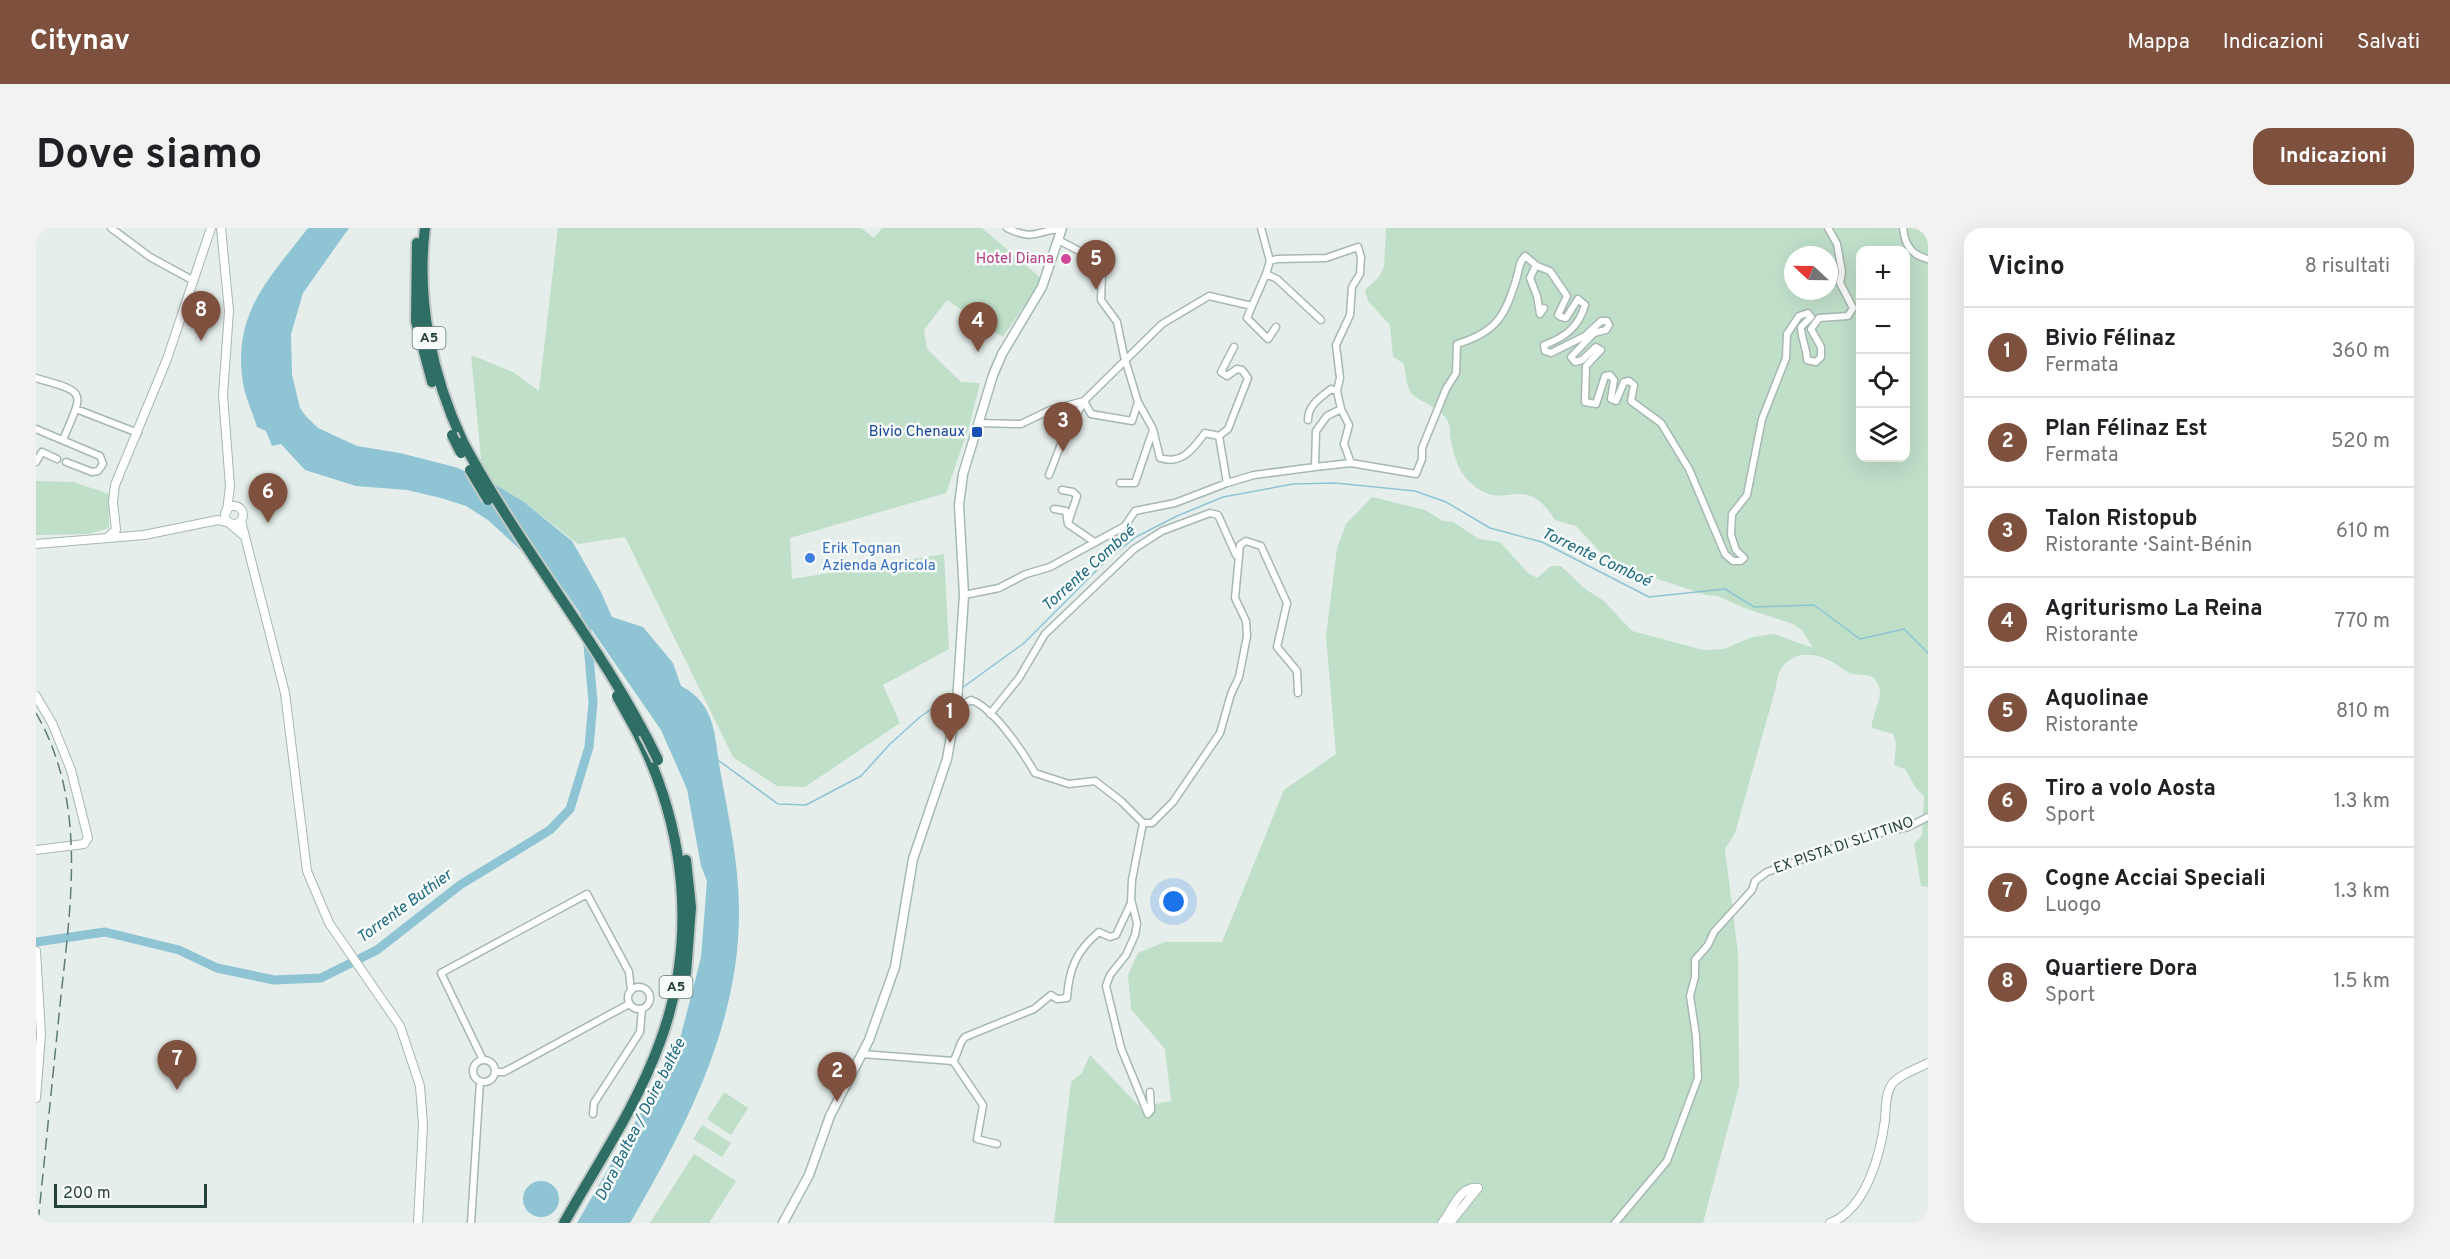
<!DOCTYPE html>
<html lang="it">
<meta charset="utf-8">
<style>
:root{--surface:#fff;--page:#f2f2f2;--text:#202124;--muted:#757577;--line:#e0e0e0;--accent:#7e513f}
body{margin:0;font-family:Overpass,sans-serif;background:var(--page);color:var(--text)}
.controls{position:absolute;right:18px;top:18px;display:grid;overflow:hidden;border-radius:12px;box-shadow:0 6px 24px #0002}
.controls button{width:54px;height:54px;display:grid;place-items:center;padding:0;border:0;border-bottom:2px solid var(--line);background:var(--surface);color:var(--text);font:30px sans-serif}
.compass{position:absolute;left:1748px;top:18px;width:54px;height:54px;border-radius:50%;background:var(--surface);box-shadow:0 6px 24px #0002;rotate:292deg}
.scale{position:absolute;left:18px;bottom:15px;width:153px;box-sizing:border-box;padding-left:6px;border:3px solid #24413b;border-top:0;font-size:16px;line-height:21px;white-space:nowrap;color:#24413b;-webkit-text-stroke:4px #f6fbf9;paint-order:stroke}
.you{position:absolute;left:1138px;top:674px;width:21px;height:21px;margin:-15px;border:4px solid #fff;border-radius:50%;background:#1a73e8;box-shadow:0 0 0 9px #1a73e833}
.badge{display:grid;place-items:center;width:39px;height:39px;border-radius:50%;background:var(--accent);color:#fff;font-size:20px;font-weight:700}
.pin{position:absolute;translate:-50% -50px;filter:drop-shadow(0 2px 3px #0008)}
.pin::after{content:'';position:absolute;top:32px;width:21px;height:18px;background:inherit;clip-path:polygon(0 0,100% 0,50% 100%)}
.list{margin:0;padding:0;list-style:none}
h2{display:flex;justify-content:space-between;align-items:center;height:78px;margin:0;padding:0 24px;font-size:26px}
h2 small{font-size:20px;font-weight:400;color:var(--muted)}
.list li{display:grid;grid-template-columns:39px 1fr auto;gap:18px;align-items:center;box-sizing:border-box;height:90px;padding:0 24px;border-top:2px solid var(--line)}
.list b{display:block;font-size:22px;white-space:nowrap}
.list p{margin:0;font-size:20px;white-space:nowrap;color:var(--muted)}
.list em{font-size:20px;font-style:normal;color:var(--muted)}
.icon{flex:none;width:33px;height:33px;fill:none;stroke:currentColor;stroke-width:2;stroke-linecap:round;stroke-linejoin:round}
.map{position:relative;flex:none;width:1892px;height:995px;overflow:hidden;border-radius:18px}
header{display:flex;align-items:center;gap:36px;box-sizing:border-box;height:84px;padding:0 30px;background:var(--accent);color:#fff}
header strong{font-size:28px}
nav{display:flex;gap:33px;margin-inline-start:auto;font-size:21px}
.intro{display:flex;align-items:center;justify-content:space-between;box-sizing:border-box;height:144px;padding:0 36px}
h1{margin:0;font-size:42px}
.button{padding:15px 27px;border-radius:18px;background:var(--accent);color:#fff;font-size:21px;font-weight:700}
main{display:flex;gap:36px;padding:0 36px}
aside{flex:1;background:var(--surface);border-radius:18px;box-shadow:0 6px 24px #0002}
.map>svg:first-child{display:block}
.green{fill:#bfdfc9;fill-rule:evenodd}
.water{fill:#8ec4d3}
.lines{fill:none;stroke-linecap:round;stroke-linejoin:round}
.stream{stroke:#8ec4d3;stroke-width:1.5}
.river{stroke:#8ec4d3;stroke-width:9}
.minor-casing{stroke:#a7b7b3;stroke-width:9}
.tertiary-casing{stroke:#a7b7b3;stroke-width:10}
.secondary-casing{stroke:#a4bab4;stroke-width:11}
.motorway-casing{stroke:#c2cac8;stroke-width:14}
.minor{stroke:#fff;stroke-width:6}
.tertiary{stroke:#fff;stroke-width:8}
.secondary{stroke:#fff;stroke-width:8}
.motorway{stroke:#2f6e64;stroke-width:10}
.rail{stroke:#5f7c76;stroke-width:1.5;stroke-dasharray:12 6;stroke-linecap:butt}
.motorway-bridge-casing{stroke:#c2cac8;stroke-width:14;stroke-linecap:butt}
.motorway-bridge{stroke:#2f6e64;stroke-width:10}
.hotel-dot{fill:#d1479c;stroke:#f6fbf9;stroke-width:2}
.transit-dot{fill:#1a4fb4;stroke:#f6fbf9;stroke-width:2}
.shop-dot{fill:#3f7fe0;stroke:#f6fbf9;stroke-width:2}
.labels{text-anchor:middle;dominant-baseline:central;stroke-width:5;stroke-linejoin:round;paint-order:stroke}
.shield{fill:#f6fbf9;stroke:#637974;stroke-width:1.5}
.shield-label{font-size:14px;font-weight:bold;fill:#24413b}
.hotel-label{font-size:15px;fill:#b23c85;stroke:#f6fbf9;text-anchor:end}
.transit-label{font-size:15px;fill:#164399;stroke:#f6fbf9;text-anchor:end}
.shop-label{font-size:15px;fill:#366cbe;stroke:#f6fbf9;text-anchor:start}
.street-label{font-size:15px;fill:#24413b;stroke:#f6fbf9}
.water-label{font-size:16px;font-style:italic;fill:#1d687e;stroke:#f6fbf9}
</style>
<header>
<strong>Citynav</strong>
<nav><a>Mappa</a><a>Indicazioni</a><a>Salvati</a></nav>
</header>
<div class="intro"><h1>Dove siamo</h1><a class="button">Indicazioni</a></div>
<main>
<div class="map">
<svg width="1892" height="995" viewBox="0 0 1892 995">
<rect width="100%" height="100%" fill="#e5eeeb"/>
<!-- green -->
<path class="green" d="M522,0H825L838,10L846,0H946L1006,51L967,109L911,72L888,102L891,121L925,154L944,155L933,199L910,265L754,310L756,351L908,326L913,421L847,457L864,495L769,559L741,558L697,529L589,309L542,316L488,274L457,255L446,240L435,127L477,144L503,163Z
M1350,0H1892V659L1885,658L1878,616L1886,607L1888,568L1880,560L1869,541L1858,537L1860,516L1857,506L1836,500C1835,486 1849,469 1842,456C1836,443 1825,449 1814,445C1808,443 1804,438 1798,435C1772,419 1742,426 1740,459L1699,605L1689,621L1702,725L1703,858L1667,995H1018L1035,854L1046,845L1054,827L1104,879L1135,873L1129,821L1095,781L1092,747L1102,725L1129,714H1186L1248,562L1300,526L1290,408L1301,320L1310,296L1336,269L1389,282L1407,293L1417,294L1443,311L1464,314L1492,345L1501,350L1515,338H1525L1549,361L1567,372L1596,403L1667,422L1688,421L1716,409L1738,406L1777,420L1766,402L1757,396L1711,381L1681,368L1670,367L1619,350L1580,341L1540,298L1519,292C1489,245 1474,280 1444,262C1423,249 1418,230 1414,207C1414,203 1414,197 1412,194C1406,179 1386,176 1376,166C1369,158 1371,145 1367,135L1357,129L1354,97L1332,73L1329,62L1343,49L1348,39ZM1824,22H1870V230H1824ZM1757,27H1793V63H1757Z
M0,253L37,254L73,266V300L53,306L0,307Z
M688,864L712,880L695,907L671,891Z
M666,897L695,915L686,929L657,911Z
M658,926L700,953L673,995H614Z"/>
<!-- water -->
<path class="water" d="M272,0H313L267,65L255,106L256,147L264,180L269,187L282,200L321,218L364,225L419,239L457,255L488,274L536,313L565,364L576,389L607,399L637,435L645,458C682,477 678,511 685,547C693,591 703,637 703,682C704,796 650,899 594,995H541L641,822L656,765L665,729L671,653L665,638L651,561L625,502L529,363L452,292L430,278L405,270L371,262L320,258L269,242L245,216L236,218L230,203L221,199C217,185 209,169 207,155C196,85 233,51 272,0Z
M487 971a18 18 0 1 1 36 0a18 18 0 1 1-36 0Z"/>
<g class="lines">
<!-- stream -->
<path class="stream" d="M926,460L988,415L1072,331L1100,309L1141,288L1187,269L1257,256L1299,255L1379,263L1410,274L1454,300L1506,314L1613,369L1689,361L1718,379L1778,377L1824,411L1868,401L1892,425
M682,532L742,576L770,577L825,548L854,516L884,489L917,466"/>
<!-- river -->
<path class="river" d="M0,714L69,704L143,722L181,740L238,752L285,750L341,722L424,657L514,602L534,581L553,519L557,474L549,382"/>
<defs>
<path id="minor" d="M75,0L114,29L158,53
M971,0C1001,15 1003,0 1025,2
M1225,0L1234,33
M1867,0C1869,17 1875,27 1892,31
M1022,12L1057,30L1066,47L1065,72L1081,94L1088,128L1102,174L1117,201L1124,230C1146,237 1157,221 1169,205L1183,208L1191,255
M1500,37L1494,50L1501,68L1504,86L1508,80
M1230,46L1234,33L1241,31L1290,30L1322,19L1325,29L1324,46L1316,59L1314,87L1300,117L1304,150L1301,163L1305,181L1313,197L1308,216L1315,235
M1216,78L1211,90L1232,111L1240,99
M0,150C53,165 47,163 27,212
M40,181L102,205
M1272,192C1272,177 1284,170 1295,161L1301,163
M943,195L985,196L1014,182L1048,173L1126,96L1173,68L1216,78L1230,46L1241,51L1285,92
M0,201L64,228L67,236L62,243L56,244L30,234
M1183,208L1192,201L1212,150L1206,142L1201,141L1191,148L1185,144L1198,119
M0,234L6,224L21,231
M1279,239L1280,203L1291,188L1305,181
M1013,247L1025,216L1048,173L1055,186L1096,193L1102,174
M1084,255H1099L1117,202
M1026,262L1037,264L1041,268L1032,295
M1018,281L1030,283L1032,296L1057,313
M928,367L963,360L990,346L1014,339L1089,298L1099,283L1139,275L1191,255L1218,247L1279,239L1315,235L1380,246L1386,231V220L1410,161L1420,145L1421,116C1461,104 1469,88 1481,49C1483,41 1483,34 1489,28L1501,38L1514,43L1531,68L1522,87L1525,89L1530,90L1542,71L1549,77C1543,99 1528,110 1508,117L1509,123L1515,125L1549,108L1565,93H1571L1573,97L1570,102L1558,105L1535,129L1539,134L1546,132L1560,119L1565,122L1550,138L1549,174L1560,176L1569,148L1574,147L1578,152L1575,171L1580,173L1588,154L1593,153L1598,157L1595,173L1625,195L1653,241L1689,326L1697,333H1705L1708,330L1700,322L1695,307L1696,286L1711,267L1726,191L1750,130L1751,106L1763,88L1772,85L1775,89L1765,99C1765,111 1771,120 1771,132L1780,134L1785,129V119L1775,101L1783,90L1812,88L1817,80L1804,55L1806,44L1801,16L1792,0
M954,486L983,450L1009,406L1098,321L1126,303L1174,285L1182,287L1200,327
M1107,595H1116L1137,574L1184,505L1195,466L1203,449L1211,408L1210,393L1199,370L1204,317L1210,313L1225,318L1251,375L1241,419L1261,443L1262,465
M1096,675L1101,695L1099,707L1090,727L1074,747L1070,758L1085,820L1112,886L1115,882L1114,864
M592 770a11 11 0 1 1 22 0a11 11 0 1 1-22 0Z
M826,826L917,833L947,877L941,911L961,916
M447,832L405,745L551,666L593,744L595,763
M437 843a11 11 0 1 1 22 0a11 11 0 1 1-22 0Z
M917,833C923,825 922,816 929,809L998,781L1015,767L1021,771L1031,770C1033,741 1040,723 1063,704L1074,709L1080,707L1095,675L1096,652L1107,595L1085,573L1059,553L1033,556L999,545C987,524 958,480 935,472L920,480
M459,844H468L593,776
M557,886L558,875L604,804L606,781
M435,995L444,853
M1579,995L1631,933L1662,850L1660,808L1654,768L1659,749V732L1672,717L1678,704L1716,662L1719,653L1731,644L1835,607L1872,599L1892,589"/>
<path id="tertiary" d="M185,0L193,83L187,167L194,258L191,283
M189 287a9 9 0 1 1 18 0a9 9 0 1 1-18 0Z
M205,293L249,465L271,643L293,695L364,798L384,858L387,897L382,995
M73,308L80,302L77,274L79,257L131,131L175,0
M0,316L108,307L182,292L193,295L207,307
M0,468L16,495L35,542L52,610L48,616L0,622
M0,723L5,806L0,870
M1406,995C1416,983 1424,957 1442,960L1414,995
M1794,995C1830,981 1844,928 1849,892C1850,881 1849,866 1856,856C1864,846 1881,841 1892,835"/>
<path id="secondary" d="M747,995L773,947L794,888L833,812L859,739L877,631L911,531L921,474L928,367L923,277L927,246L957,147L966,126L1006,59L1026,0"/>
<path id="motorway" d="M389,0C380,73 396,148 427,214
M381,15L380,93L396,154
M650,632L655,679L650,745
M528,995C561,936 601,878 624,814C662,712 650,600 601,504"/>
</defs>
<!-- minor casing -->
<use href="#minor" class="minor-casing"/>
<!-- tertiary casing -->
<use href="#tertiary" class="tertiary-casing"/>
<!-- secondary casing -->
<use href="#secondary" class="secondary-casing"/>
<!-- motorway casing -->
<use href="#motorway" class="motorway-casing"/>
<!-- minor -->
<use href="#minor" class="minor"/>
<!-- tertiary -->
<use href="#tertiary" class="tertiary"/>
<!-- secondary -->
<use href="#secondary" class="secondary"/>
<!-- motorway -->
<use href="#motorway" class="motorway"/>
<!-- rail -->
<path class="rail" d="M0,485C54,579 33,685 23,787C16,856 9,926 2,995"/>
<defs>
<path id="motorway-bridge" d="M416,207L425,225
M427,214C486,324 568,420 622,532
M434,242L452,272
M581,468L601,504"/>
</defs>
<!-- motorway-bridge casing -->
<use href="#motorway-bridge" class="motorway-bridge-casing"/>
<!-- motorway-bridge -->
<use href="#motorway-bridge" class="motorway-bridge"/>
</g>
<!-- markers -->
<circle class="hotel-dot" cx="1030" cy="31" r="6"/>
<rect class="transit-dot" x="935" y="198" width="12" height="12" rx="3"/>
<circle class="shop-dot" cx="774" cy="330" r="6"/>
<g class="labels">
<!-- shield labels -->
<g class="shield">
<rect x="376.5" y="99" width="33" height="22" rx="4.5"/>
<rect x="623.5" y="748" width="33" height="22" rx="4.5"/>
</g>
<g class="shield-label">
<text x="393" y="110">A5</text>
<text x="640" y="759">A5</text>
</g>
<!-- hotel labels -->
<g class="hotel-label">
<text x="1018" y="31">Hotel Diana</text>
</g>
<!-- transit labels -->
<g class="transit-label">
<text x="929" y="204">Bivio Chenaux</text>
</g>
<!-- shop labels -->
<g class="shop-label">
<text x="786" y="321">Erik Tognan<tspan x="786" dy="17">Azienda Agricola</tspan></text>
</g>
<!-- street labels -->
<g class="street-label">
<text transform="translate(1808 618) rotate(-19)">EX PISTA DI SLITTINO</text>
</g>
<!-- water labels -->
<g class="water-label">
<text transform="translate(1560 330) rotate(25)">Torrente Comboé</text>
<text transform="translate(1053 341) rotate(-42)">Torrente Comboé</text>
<text transform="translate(369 679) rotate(-36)">Torrente Buthier</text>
<text transform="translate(605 892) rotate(-63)">Dora Baltea / Doire baltée</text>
</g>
</g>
</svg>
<div class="controls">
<button>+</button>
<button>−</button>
<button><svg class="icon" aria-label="locate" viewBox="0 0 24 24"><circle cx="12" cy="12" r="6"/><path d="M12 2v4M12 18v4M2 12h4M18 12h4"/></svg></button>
<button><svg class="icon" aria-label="layers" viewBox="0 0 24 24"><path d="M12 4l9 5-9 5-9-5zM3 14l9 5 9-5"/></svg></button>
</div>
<svg class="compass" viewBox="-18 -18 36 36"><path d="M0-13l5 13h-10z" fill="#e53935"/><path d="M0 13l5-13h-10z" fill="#757577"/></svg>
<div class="scale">200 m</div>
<div class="you"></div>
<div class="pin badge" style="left:914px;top:515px">1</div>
<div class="pin badge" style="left:801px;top:874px">2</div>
<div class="pin badge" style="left:1027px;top:224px">3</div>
<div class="pin badge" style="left:942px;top:124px">4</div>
<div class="pin badge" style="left:1060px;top:62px">5</div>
<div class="pin badge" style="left:232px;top:295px">6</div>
<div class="pin badge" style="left:141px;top:862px">7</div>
<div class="pin badge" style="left:165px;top:113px">8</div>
</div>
<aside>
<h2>Vicino<small>8 risultati</small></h2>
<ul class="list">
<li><span class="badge">1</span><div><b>Bivio Félinaz</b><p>Fermata</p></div><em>360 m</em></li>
<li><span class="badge">2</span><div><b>Plan Félinaz Est</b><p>Fermata</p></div><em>520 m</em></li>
<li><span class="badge">3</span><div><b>Talon Ristopub</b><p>Ristorante · Saint-Bénin</p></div><em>610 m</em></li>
<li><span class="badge">4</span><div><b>Agriturismo La Reina</b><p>Ristorante</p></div><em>770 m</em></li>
<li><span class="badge">5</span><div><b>Aquolinae</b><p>Ristorante</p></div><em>810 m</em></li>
<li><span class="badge">6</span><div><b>Tiro a volo Aosta</b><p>Sport</p></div><em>1.3 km</em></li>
<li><span class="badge">7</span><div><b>Cogne Acciai Speciali</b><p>Luogo</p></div><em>1.3 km</em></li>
<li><span class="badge">8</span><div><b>Quartiere Dora</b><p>Sport</p></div><em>1.5 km</em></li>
</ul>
</aside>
</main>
